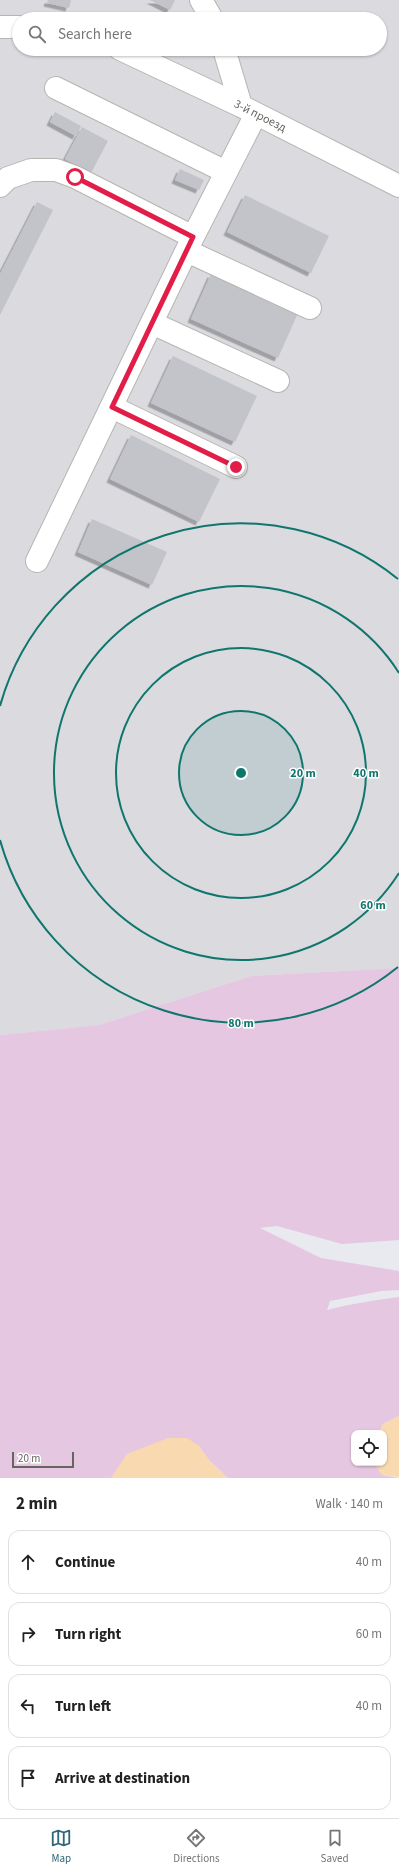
<!DOCTYPE html>
<meta charset="utf-8">
<style>
:root{--surface:#fff;--page:#f2f2f2;--text:#222;--muted:#767676;--line:#e0e0e0;--accent:#306776}
body{margin:0;font-family:"Source Sans 3",sans-serif;background:var(--page);color:var(--text)}
.controls{position:absolute;right:12px;bottom:12px;display:grid;overflow:hidden;border-radius:8px;box-shadow:0 1px 3px #0004}
.controls button{width:36px;height:36px;display:grid;place-items:center;padding:0;border:0;border-bottom:1px solid var(--line);background:var(--surface);color:var(--text);font:20px sans-serif}
.scale{position:absolute;left:12px;bottom:10px;width:62px;box-sizing:border-box;padding-left:4px;border:2px solid #676560;border-top:0;font-size:11px;line-height:14px;white-space:nowrap;color:#676560;-webkit-text-stroke:3px #fff;paint-order:stroke}
.stop{position:absolute;width:12px;height:12px;margin:-9px;border:3px solid #e11d48;border-radius:50%;background:#fff}
.stop.end{background:#e11d48;border-color:#fff;box-shadow:0 1px 4px #0008}
.list{margin:0;padding:0;list-style:none}
h2{display:flex;justify-content:space-between;align-items:center;height:52px;margin:0;padding:0 16px;font-size:17px}
h2 small{font-size:13px;font-weight:400;color:var(--muted)}
.list li{display:grid;grid-template-columns:26px 1fr auto;gap:12px;align-items:center;box-sizing:border-box;height:64px;margin:0 8px 8px;padding:0 8px;border:1px solid var(--line);border-radius:12px}
.list b{display:block;font-size:15px;white-space:nowrap}
.list em{font-size:13px;font-style:normal;color:var(--muted)}
.icon{flex:none;width:22px;height:22px;fill:none;stroke:currentColor;stroke-width:2;stroke-linecap:round;stroke-linejoin:round}
.map{position:relative;flex:none;width:399px;height:1478px;overflow:hidden}
.search{position:absolute;background:var(--surface);box-shadow:0 1px 3px #0004;left:12px;right:12px;top:12px;height:44px;display:flex;align-items:center;gap:10px;box-sizing:border-box;padding:0 14px;border-radius:22px;color:var(--muted);font-size:15px}
.sheet{height:340px;background:var(--surface)}
nav{display:flex;justify-content:space-around;align-items:center;box-sizing:border-box;height:56px;border-top:1px solid var(--line);background:var(--surface);font-size:11px;color:var(--muted)}
nav a{display:grid;justify-items:center;gap:2px}
nav .on{color:var(--accent)}
.map>svg:first-child{display:block}
.industrial{fill:#dadadf;fill-rule:evenodd}
.green{fill:#e6c7e1}
.water{fill:#f9d9b0}
.building{fill:#c3c4c9;filter:url(#shadow)}
.lines{fill:none;stroke-linecap:round;stroke-linejoin:round}
.minor-casing{stroke:#b7b5b1;stroke-width:24}
.minor{stroke:#fff;stroke-width:22}
.route{stroke:#e11d48;stroke-width:5}
.ring{fill:none;stroke:#0f766e;stroke-width:2}
.labels{text-anchor:middle;dominant-baseline:central;stroke-width:3;stroke-linejoin:round;paint-order:stroke}
.street-label{font-size:12px;fill:#676560;stroke:#fff}
.centre{fill:#0f766e;stroke:#fff;stroke-width:2}
.ring-label{font-size:12px;text-anchor:middle;font-weight:bold;fill:#0f766e;stroke:#fff;stroke-width:3;stroke-linejoin:round;paint-order:stroke}
</style>
<div class="map">
<svg width="399" height="1478" viewBox="0 0 399 1478">
<defs>
<filter id="shadow"><feDropShadow dx="-3.5" dy="3.5" stdDeviation="0" flood-color="#0004"/></filter>
</defs>
<rect width="100%" height="100%" fill="#e9e9f0"/>
<!-- industrial -->
<path class="industrial" d="M0,0H399V968L251,976L99,1025L0,1035ZM19,19H380V49H19Z"/>
<!-- green -->
<path class="green" d="M399,968V1240L342,1244L277,1226L260,1228L321,1258L399,1271V1290L381,1291L330,1301L327,1310C350,1304 374,1300 399,1297V1416L383,1424L379,1433H354V1463H374L382,1475L399,1478H228L209,1460L198,1445L168,1438L111,1478H0V1035L99,1025L251,976Z"/>
<!-- water -->
<path class="water" d="M399,1416V1477L382,1475L374,1463H384V1433H379L383,1424Z
M168,1438H187L198,1445L209,1460L228,1478H111L127,1454Z"/>
<!-- building -->
<path class="building" d="M48,0H71L69,8L47,3Z
M150,0H175L170,10Z
M55,112L81,126L76,136L50,122Z
M82,127L108,141L91,173L65,159Z
M180,169L204,180L199,190L175,180Z
M245,195L329,236L311,273L227,232Z
M37,202L53,210L0,315V274Z
M211,274L298,313L278,358L191,319Z
M173,356L257,396L235,442L151,403Z
M131,435L220,479L199,522L110,479Z
M92,519L167,552L152,585L78,552Z"/>
<g class="lines">
<defs>
<path id="minor" d="M201,0L212,19
M0,27H19
M120,49L241,106L399,186
M224,49L241,106
M56,88L226,172
M0,186L8,178L31,170H56L75,177L193,237
M187,251L310,308
M152,323L278,381
M112,407L236,467
M37,561L193,237L256,114"/>
</defs>
<!-- minor casing -->
<use href="#minor" class="minor-casing"/>
<!-- minor -->
<use href="#minor" class="minor"/>
</g>
<g class="lines">
<!-- route -->
<path class="route" d="M75,177L193,237L112,407L236,467"/>
</g>
<!-- distance rings -->
<circle cx="241" cy="773" r="62" fill="#0f766e" fill-opacity=".12"/>
<g class="ring">
<circle cx="241" cy="773" r="62"/>
<circle cx="241" cy="773" r="125"/>
<path d="M399 873A187 187 0 1 1 399 673"/>
<path d="M398 967A250 250 0 0 1 0 840M0 706A250 250 0 0 1 398 579"/>
</g>
<g class="labels">
<!-- street labels -->
<g class="street-label">
<text transform="translate(260 116) rotate(27)">3-й проезд</text>
</g>
</g>
<circle cx="241" cy="773" r="6" class="centre"/>
<g class="ring-label">
<text x="303" y="777">20 m</text>
<text x="366" y="777">40 m</text>
<text x="373" y="909">60 m</text>
<text x="241" y="1027">80 m</text>
</g>
</svg>
<div class="controls">
<button><svg class="icon" aria-label="locate" viewBox="0 0 24 24"><circle cx="12" cy="12" r="6"/><path d="M12 2v4M12 18v4M2 12h4M18 12h4"/></svg></button>
</div>
<div class="scale">20 m</div>
<div class="stop" style="left:75px;top:177px"></div>
<div class="stop end" style="left:236px;top:467px"></div>
<div class="search"><svg class="icon" aria-label="search" viewBox="0 0 24 24"><circle cx="10" cy="10" r="6"/><path d="M15 15l6 6"/></svg>Search here</div>
</div>
<section class="sheet">
<h2>2 min<small>Walk · 140 m</small></h2>
<ul class="list">
<li><svg class="icon" aria-label="ahead" viewBox="0 0 24 24"><path d="M12 20V5M6 11l6-6 6 6"/></svg><div><b>Continue</b></div><em>40 m</em></li>
<li><svg class="icon" aria-label="right" viewBox="0 0 24 24"><path d="M7 20v-9h11M14 6l5 5-5 5"/></svg><div><b>Turn right</b></div><em>60 m</em></li>
<li><svg class="icon" aria-label="left" viewBox="0 0 24 24"><path d="M17 20v-9H6M10 6l-5 5 5 5"/></svg><div><b>Turn left</b></div><em>40 m</em></li>
<li><svg class="icon" aria-label="arrive" viewBox="0 0 24 24"><path d="M6 21V4h12l-3 4 3 4H6"/></svg><div><b>Arrive at destination</b></div></li>
</ul>
</section>
<nav>
<a class="on"><svg class="icon" aria-label="map" viewBox="0 0 24 24"><path d="M3 6l6-2 6 2 6-2v14l-6 2-6-2-6 2zM9 4v14M15 6v14"/></svg>Map</a>
<a><svg class="icon" aria-label="directions" viewBox="0 0 24 24"><path d="M12 3l9 9-9 9-9-9zM9 14v-3h6M13 9l2 2-2 2"/></svg>Directions</a>
<a><svg class="icon" aria-label="saved" viewBox="0 0 24 24"><path d="M7 4h10v16l-5-4-5 4z"/></svg>Saved</a>
</nav>
